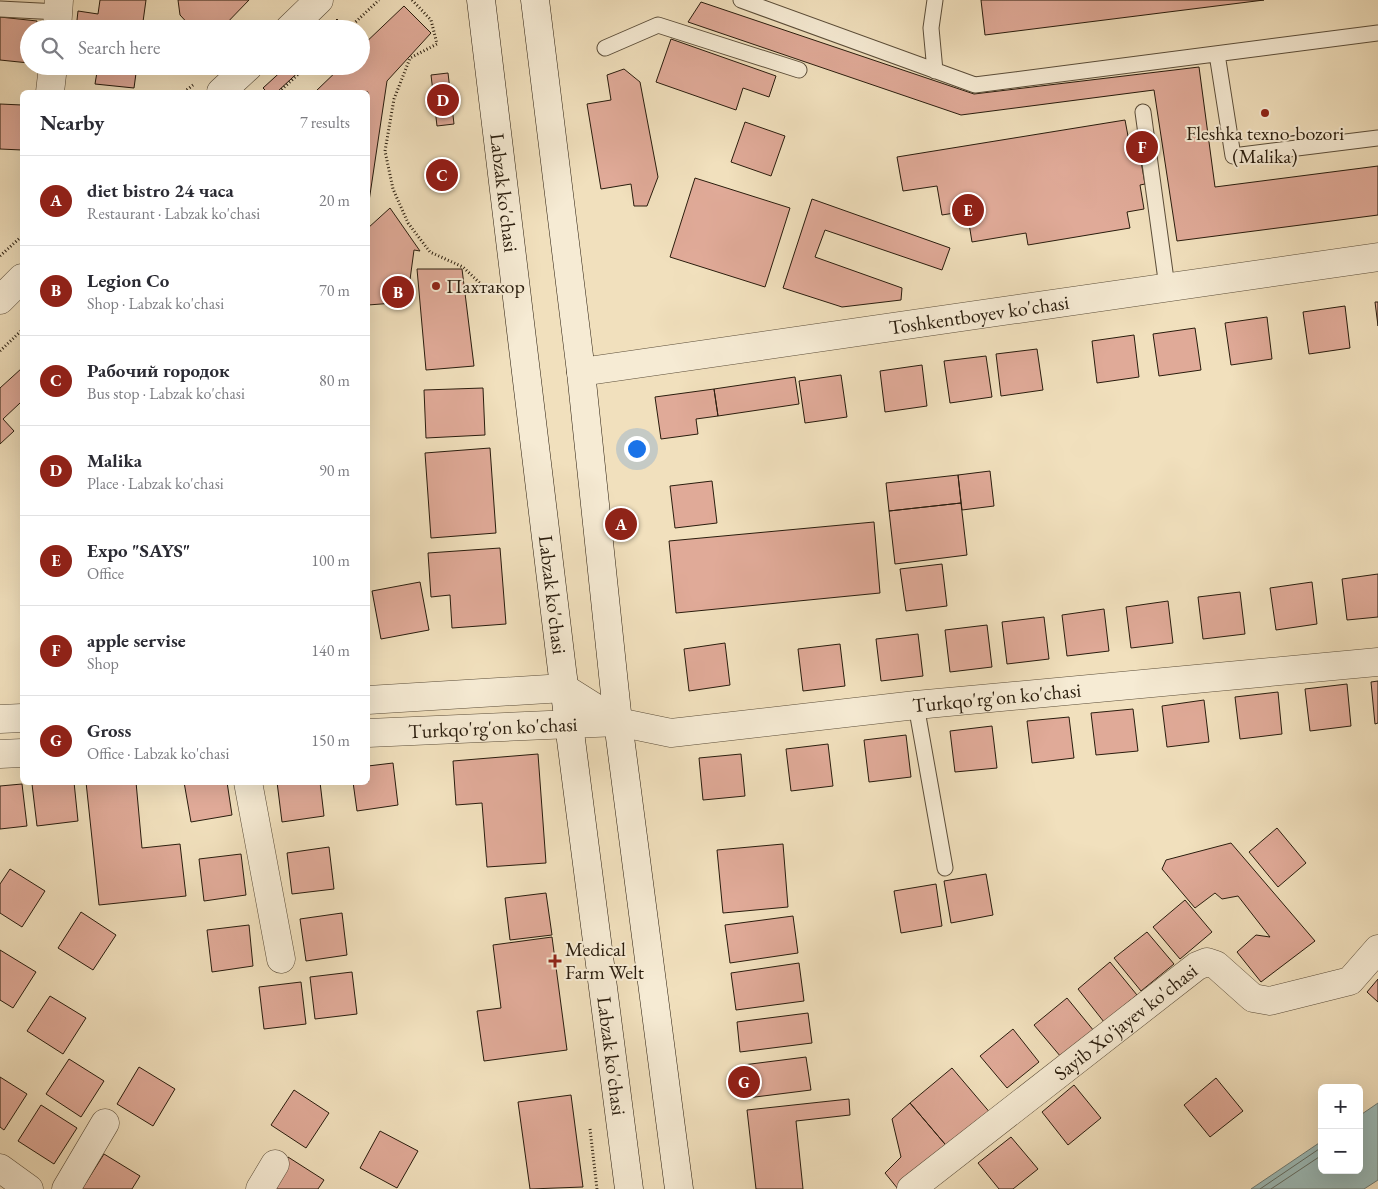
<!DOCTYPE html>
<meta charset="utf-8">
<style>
:root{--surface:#fff;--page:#f7f7f7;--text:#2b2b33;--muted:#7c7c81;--line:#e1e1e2;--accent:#8f2418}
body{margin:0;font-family:"EB Garamond",serif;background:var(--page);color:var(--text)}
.controls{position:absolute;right:15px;bottom:15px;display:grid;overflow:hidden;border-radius:8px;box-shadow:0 5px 20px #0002}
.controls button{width:45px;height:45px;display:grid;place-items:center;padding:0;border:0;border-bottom:1px solid var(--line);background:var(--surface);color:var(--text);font:25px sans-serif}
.you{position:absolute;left:636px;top:448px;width:18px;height:18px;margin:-12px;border:4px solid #fff;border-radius:50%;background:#1a73e8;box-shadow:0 0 0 8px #1a73e833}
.badge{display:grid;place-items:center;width:32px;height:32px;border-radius:50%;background:var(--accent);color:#fff;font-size:16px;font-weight:700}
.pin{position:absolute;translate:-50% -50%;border:2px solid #fff;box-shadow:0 1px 5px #0006}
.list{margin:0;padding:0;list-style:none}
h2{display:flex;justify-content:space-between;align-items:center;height:65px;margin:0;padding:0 20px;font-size:21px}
h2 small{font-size:16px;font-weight:400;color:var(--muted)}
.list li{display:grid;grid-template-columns:32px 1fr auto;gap:15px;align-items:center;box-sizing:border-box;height:90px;padding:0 20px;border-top:1px solid var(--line)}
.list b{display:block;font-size:19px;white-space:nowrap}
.list p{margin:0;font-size:16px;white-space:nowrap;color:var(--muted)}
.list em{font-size:16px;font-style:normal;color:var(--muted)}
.icon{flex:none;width:28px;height:28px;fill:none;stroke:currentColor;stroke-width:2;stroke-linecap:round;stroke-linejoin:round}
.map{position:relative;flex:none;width:1378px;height:1189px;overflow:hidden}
.search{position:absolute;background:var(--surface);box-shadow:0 5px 20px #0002;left:20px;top:20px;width:350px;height:55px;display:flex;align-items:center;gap:12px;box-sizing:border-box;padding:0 18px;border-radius:28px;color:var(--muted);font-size:19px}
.panel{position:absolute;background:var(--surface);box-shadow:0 5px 20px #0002;left:20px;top:90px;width:350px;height:695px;border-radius:8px}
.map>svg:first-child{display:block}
.water{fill:#9cbbb8;stroke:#6e7b74}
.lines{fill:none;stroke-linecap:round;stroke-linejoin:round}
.shore{stroke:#626c62;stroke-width:1}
.building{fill:#e0aa98;stroke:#291c0d}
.lane-casing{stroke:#5b4d39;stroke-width:17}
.street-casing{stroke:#5b4d39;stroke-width:29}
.secondary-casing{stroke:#291c0d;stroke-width:29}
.path{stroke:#291c0d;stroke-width:3;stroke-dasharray:1 2.5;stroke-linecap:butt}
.lane{stroke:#f6ebd4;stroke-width:15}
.street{stroke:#f6ebd4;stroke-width:28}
.secondary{stroke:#f6ebd4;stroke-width:28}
.poi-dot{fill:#8f2418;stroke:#f6ebd4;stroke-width:2}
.labels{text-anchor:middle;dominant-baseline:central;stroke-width:4;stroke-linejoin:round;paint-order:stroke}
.poi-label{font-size:20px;fill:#291c0d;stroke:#f6ebd4;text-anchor:start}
.street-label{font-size:20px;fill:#291c0d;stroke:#f6ebd4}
</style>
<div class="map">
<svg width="1378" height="1189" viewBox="0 0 1378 1189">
<rect width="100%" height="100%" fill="#f1e0bd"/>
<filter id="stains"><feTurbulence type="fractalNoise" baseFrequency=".004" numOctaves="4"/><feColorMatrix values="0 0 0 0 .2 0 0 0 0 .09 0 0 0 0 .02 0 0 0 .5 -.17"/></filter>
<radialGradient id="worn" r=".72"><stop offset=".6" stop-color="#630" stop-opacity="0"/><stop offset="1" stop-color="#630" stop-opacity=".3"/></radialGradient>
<!-- water -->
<path class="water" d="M1378,1103V1180L1364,1189H1251L1322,1141V1170H1359V1116Z"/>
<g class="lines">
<!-- shore -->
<path class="shore" d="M1260,1189L1322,1147
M1271,1189L1322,1155"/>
</g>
<!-- building -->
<path class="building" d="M100,0H146L142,29H76L78,11L98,14Z
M178,0H249L221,29H193L180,15Z
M981,0H1264L985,35Z
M701,2L974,94L1199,67L1215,187L1378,166V215L1177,241L1154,90L961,115L688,22Z
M404,6L431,33L387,81L368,208V92H315L342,66H361V47Z
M0,17L37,21L36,29H29V63L0,60Z
M337,19L345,28L327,29Z
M671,39L776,76L769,97L743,88L736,110L656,82Z
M98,66H137L134,88L95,84Z
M287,66H305L277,92H267L263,88Z
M624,69L640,82L658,177L647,206H634L631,184L601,189L587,104L611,100L607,75Z
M448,73L454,124L437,126L431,75Z
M0,104L22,105V150L0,149Z
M1125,120L1131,152L1139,150L1145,184L1140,185L1144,209L1127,212L1130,228L1028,245L1026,233L972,242L967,211L942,215L937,186L903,191L897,157Z
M745,122L785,136L771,176L731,162Z
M695,178L790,208L765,287L670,257Z
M812,199L950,248L942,270L825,230L815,257L902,288L901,300L842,307L783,288Z
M390,208L420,251L414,250L407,302L368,305V228Z
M417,269H462L474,366L426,370Z
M1375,302H1378V326Z
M1345,306L1350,348L1309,354L1303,312Z
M1267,317L1272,359L1231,365L1225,323Z
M1195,328L1201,370L1159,376L1153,334Z
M1134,335L1139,377L1097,383L1092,341Z
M1037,349L1043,390L1001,396L996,354Z
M986,356L992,397L950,403L944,361Z
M922,365L927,406L885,412L880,371Z
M22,368V406L20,403L3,419L14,431L0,444V388Z
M841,375L847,417L805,423L799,381Z
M795,377L799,404L718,416L714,389Z
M483,388L485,435L426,438L424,390Z
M714,389L718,416L696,419L698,434L661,439L655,397Z
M490,448L496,533L431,538L425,453Z
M990,471L994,506L962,510L958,475Z
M958,475L961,503L889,511L886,483Z
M712,481L717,523L675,528L670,486Z
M961,503L967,555L895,564L889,511Z
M874,522L880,593L676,613L669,541Z
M500,548L506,624L452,628L450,595L431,597L428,553Z
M942,564L947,606L906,611L900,569Z
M1378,574V617L1347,620L1342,579Z
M420,582L429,630L381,639L372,591Z
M1312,582L1317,624L1276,630L1270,588Z
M1240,592L1245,634L1203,639L1198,597Z
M1168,601L1173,643L1131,648L1126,607Z
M1104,609L1109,651L1067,656L1062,615Z
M1044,617L1049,659L1007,664L1002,622Z
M987,625L992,667L950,672L945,630Z
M918,634L923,676L881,681L876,639Z
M725,643L730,685L689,691L684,649Z
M840,644L845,686L803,691L798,649Z
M1378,681V723L1375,724L1371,682Z
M1347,684L1351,726L1310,731L1305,689Z
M1278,692L1282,734L1240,739L1235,697Z
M1204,700L1209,742L1167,747L1162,706Z
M1133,709L1138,751L1096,755L1091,713Z
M1069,717L1074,758L1032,763L1027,721Z
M992,726L997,768L955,772L950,731Z
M906,735L911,777L869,782L864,740Z
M828,744L833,786L791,791L786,749Z
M538,754L546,863L487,867L482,803L456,805L453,761Z
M741,754L745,796L703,800L699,758Z
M393,763L398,805L357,811L353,782H368V766Z
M46,782H74L78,821L37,826L32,784Z
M86,782H136L142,848L180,844L186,896L99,905Z
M184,782H227L232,815L191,822Z
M277,782H320L324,816L282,822Z
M22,784L27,826L0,829V786Z
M1277,828L1306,863L1278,887L1249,852Z
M1231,843L1315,941L1261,982L1237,952L1256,935L1270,937L1238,896L1222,899L1215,893L1195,908L1162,869L1166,860Z
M783,844L788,907L723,913L717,850Z
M329,847L334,889L292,894L287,853Z
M241,854L246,895L204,901L199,859Z
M10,869L45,891L22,927L0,913V884Z
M986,874L993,915L951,923L944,881Z
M936,884L942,926L901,933L894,891Z
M546,893L552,935L510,940L505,898Z
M1185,900L1212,932L1180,959L1153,927Z
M81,912L116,935L93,970L58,948Z
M342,913L347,955L306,961L300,919Z
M793,916L798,953L730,963L725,925Z
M249,925L253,966L212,972L207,930Z
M1147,932L1174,964L1141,991L1114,958Z
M552,937L567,1050L484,1061L477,1011L501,1008L493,945Z
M0,950L36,972L13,1008L0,1000Z
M1110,962L1137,995L1104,1022L1078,989Z
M799,963L804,1001L736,1010L731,973Z
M352,972L357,1014L315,1019L310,977Z
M1378,979V1002L1367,992Z
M301,982L306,1024L264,1029L259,987Z
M50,996L86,1018L63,1054L27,1031Z
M1067,998L1094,1031L1061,1057L1034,1025Z
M808,1013L812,1043L740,1052L737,1022Z
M1013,1029L1039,1062L1007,1088L980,1056Z
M806,1057L811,1090L747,1098L743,1065Z
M69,1059L104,1081L81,1117L46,1094Z
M139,1067L175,1089L153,1126L117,1104Z
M952,1068L992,1115L950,1150L910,1103Z
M0,1077L27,1094L4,1130L0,1127Z
M1216,1078L1243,1111L1210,1137L1184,1105Z
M1074,1085L1101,1118L1068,1145L1042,1112Z
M294,1090L329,1113L306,1148L271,1125Z
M571,1095L583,1187L530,1189L518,1102Z
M849,1099L850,1115L796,1121L803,1189H756L747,1110Z
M910,1103L950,1150L898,1189L885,1173L901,1157L892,1119Z
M41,1105L77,1128L54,1164L18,1141Z
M380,1131L418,1151L397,1188L360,1168Z
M1011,1137L1038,1169L1013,1189H999L978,1163Z
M104,1154L140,1176L132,1189H82Z
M288,1157L324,1180L318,1189H268Z"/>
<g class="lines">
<defs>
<path id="lane" d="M741,0L975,85L1378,33
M935,0L931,28L935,71
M0,9L59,12
M605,48L658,25L799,70
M1217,54L1233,156L1378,138
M1143,112L1167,287
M916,705L945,868"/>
<g id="street">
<path d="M57,29L59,0"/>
<path d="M289,29L319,0"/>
<path d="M50,92L53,66"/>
<path d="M221,92L249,66"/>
<path d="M0,300L22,278"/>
<path id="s1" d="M581,372L1378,257"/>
<path d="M368,700L564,688L618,722"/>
<path d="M0,719L22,718"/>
<path id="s2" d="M368,733L618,722L671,733L916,705L1378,662"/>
<path d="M0,754L22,753"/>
<path d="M248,782L281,959"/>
<path d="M0,1168L29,1189"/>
<path d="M66,1189L105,1123"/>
<path d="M260,1189L275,1164"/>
<path id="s3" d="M911,1189L1197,966L1207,962L1216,965L1253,998L1270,1001L1350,981L1378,949"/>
</g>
<g id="secondary">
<path id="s4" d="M481,0L562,670L629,1189"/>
<path d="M535,0L581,372L618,722L679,1189"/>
</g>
</defs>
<!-- lane casing -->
<use href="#lane" class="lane-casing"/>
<!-- street casing -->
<use href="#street" class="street-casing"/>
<!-- secondary casing -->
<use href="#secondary" class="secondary-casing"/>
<!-- path -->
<path class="path" d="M412,0L431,20L437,44L410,58L394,99L385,151L393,189L408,223L430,252L463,267L486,289
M348,29L379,0
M184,92L193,85
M279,92L307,66
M0,256L22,236
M0,351L22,330
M590,1129L597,1189"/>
<!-- lane -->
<use href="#lane" class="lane"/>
<!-- street -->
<use href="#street" class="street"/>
<!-- secondary -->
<use href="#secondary" class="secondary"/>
</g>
<!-- markers -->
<g class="poi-dot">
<circle cx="1265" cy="113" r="5"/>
<circle cx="436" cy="286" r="5"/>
<path d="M552.5 953.5h5v5h5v5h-5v5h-5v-5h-5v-5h5z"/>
</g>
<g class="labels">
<!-- poi labels -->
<g class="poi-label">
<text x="1265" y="133" text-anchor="middle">Fleshka texno-bozori<tspan x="1265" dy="23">(Malika)</tspan></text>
<text x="446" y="286">Пахтакор</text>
<text x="565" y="949">Medical<tspan x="565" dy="23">Farm Welt</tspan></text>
</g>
<!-- street labels -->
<g class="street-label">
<text stroke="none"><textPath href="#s4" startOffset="194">Labzak ko'chasi</textPath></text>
<text stroke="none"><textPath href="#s1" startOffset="402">Toshkentboyev ko'chasi</textPath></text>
<text stroke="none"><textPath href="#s4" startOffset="599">Labzak ko'chasi</textPath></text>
<text stroke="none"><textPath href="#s2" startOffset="632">Turkqo'rg'on ko'chasi</textPath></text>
<text stroke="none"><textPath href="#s2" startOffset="125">Turkqo'rg'on ko'chasi</textPath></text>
<text stroke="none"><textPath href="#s3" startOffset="272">Sayib Xo'jayev ko'chasi</textPath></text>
<text stroke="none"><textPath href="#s4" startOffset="1064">Labzak ko'chasi</textPath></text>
</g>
</g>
<rect width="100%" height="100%" filter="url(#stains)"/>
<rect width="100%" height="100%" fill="url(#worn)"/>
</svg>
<div class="controls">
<button>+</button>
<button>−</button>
</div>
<div class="you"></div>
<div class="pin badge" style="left:621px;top:524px">A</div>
<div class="pin badge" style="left:398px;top:292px">B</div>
<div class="pin badge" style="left:442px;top:175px">C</div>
<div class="pin badge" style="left:443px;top:100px">D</div>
<div class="pin badge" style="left:968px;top:210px">E</div>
<div class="pin badge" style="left:1142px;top:147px">F</div>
<div class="pin badge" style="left:744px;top:1082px">G</div>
<div class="search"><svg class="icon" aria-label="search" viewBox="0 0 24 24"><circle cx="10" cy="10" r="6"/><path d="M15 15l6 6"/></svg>Search here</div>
<section class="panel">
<h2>Nearby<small>7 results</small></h2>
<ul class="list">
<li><span class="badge">A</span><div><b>diet bistro 24 часа</b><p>Restaurant · Labzak ko'chasi</p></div><em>20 m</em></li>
<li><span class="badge">B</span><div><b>Legion Co</b><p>Shop · Labzak ko'chasi</p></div><em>70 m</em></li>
<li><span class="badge">C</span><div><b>Рабочий городок</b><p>Bus stop · Labzak ko'chasi</p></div><em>80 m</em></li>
<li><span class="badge">D</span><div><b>Malika</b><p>Place · Labzak ko'chasi</p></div><em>90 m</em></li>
<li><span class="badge">E</span><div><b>Expo &quot;SAYS&quot;</b><p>Office</p></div><em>100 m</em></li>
<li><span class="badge">F</span><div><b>apple servise</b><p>Shop</p></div><em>140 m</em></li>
<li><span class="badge">G</span><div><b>Gross</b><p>Office · Labzak ko'chasi</p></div><em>150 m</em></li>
</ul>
</section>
</div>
